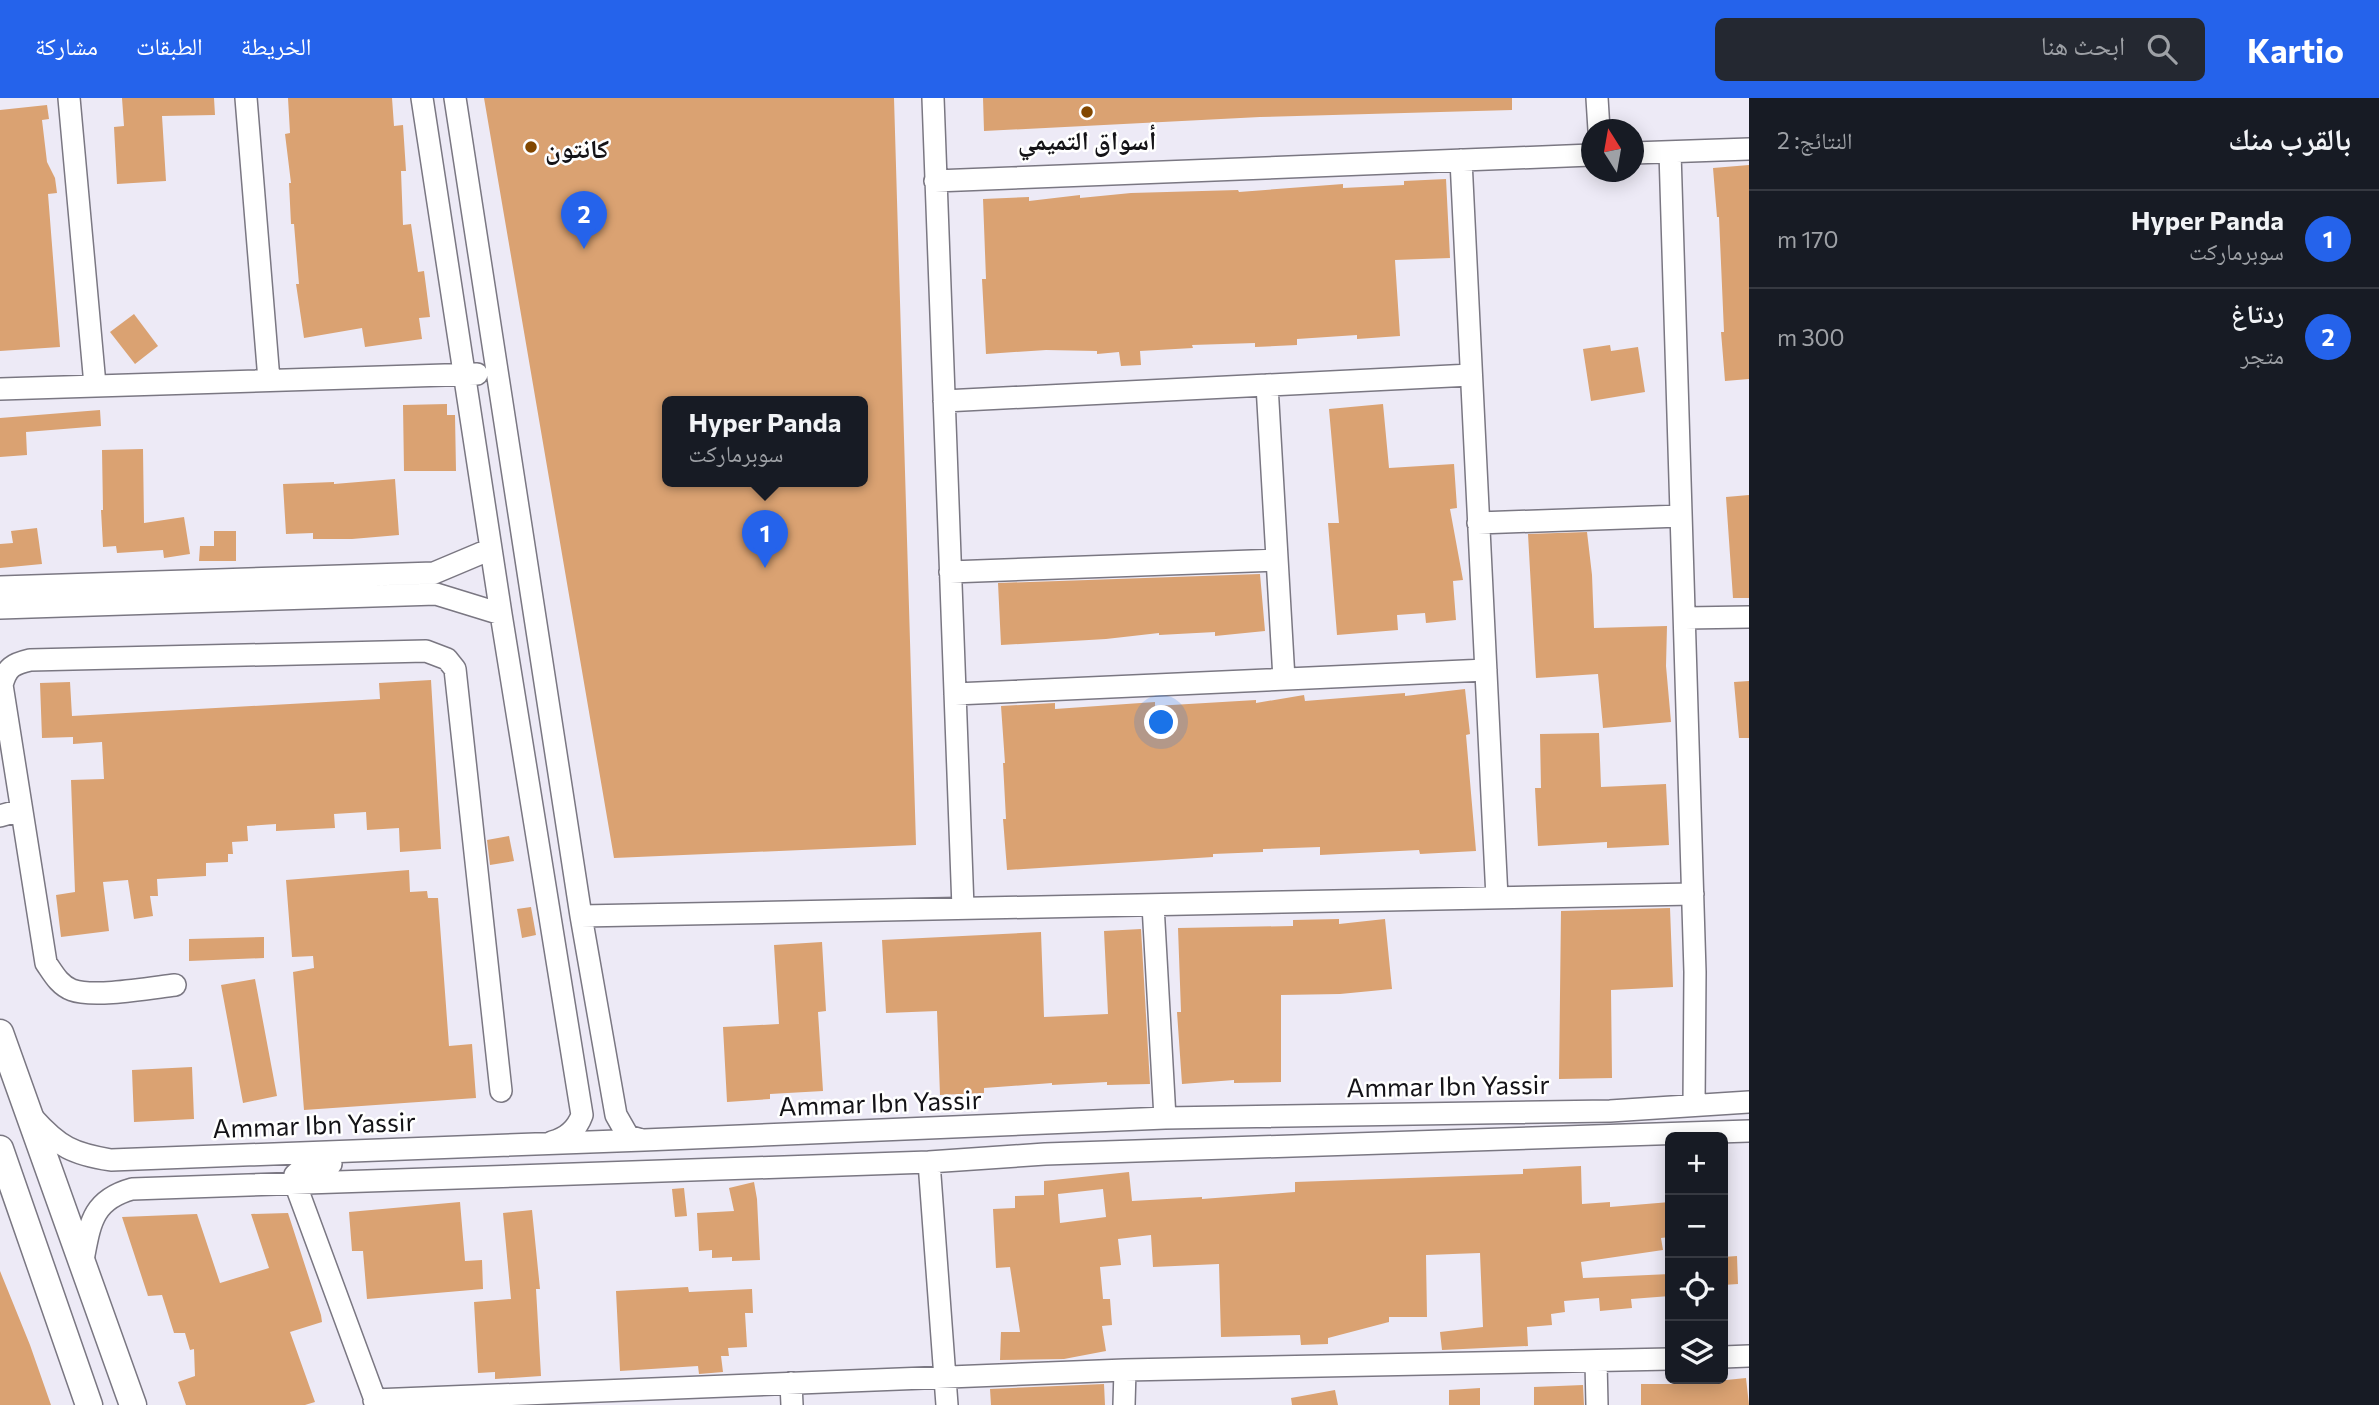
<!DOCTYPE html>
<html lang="ar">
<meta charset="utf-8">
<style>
:root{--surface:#171b24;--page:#242831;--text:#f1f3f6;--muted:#9ea1a6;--line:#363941;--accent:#2563eb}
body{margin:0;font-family:Commissioner,"Noto Naskh Arabic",sans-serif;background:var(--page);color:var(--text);direction:rtl}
.controls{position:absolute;right:21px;bottom:21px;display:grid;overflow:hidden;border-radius:10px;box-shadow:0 4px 18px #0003}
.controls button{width:63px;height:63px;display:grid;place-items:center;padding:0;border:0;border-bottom:2px solid var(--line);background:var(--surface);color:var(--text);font:35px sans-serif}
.compass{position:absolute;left:1581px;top:21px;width:63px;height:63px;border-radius:50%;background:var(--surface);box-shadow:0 4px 18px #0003;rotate:349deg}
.you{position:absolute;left:1162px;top:625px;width:24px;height:24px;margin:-18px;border:5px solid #fff;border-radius:50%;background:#1a73e8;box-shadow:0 0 0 10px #1a73e833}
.badge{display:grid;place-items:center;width:46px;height:46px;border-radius:50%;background:var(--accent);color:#fff;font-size:23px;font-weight:700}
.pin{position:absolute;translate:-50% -58px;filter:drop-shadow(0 2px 4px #0008)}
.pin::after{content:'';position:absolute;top:37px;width:24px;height:21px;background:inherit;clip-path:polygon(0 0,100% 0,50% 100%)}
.popup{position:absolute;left:662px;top:298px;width:206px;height:91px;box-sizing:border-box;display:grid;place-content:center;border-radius:10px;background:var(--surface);filter:drop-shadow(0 2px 5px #0005);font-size:23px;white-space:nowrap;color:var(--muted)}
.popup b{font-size:26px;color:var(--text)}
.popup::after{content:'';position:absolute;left:50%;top:100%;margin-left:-14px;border:14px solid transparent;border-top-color:var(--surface)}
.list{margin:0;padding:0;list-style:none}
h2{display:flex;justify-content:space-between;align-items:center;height:91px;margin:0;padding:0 28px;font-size:30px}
h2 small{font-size:23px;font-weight:400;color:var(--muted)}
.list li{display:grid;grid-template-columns:46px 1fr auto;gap:21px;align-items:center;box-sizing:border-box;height:98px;padding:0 28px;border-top:2px solid var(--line)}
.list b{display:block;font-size:26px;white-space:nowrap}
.list p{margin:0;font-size:23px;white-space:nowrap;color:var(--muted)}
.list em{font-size:23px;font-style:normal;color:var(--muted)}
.icon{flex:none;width:38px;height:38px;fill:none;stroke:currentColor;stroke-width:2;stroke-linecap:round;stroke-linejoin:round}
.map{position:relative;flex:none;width:1749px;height:1307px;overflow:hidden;direction:ltr}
header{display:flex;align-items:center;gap:42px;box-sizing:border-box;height:98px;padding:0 35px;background:var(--accent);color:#fff}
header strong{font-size:33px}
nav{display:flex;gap:38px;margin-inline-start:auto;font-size:24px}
.search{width:490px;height:63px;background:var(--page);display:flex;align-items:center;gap:18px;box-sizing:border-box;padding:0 24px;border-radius:10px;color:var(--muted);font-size:26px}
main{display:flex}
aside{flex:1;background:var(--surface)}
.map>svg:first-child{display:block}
.building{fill:#daa272;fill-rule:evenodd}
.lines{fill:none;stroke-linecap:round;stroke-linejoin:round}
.minor-casing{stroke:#7a7782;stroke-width:24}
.major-casing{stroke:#7a7782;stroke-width:29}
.minor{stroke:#fff;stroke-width:21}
.major{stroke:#fff;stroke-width:26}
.poi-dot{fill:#824700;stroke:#fff;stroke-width:2.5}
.labels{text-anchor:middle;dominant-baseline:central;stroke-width:5;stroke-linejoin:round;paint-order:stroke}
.poi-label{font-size:26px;font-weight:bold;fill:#141317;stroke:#fff}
.street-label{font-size:26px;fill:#141317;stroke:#fff}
</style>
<header>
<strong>Kartio</strong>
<div class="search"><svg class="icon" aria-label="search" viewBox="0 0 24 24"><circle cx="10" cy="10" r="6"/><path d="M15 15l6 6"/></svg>ابحث هنا</div>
<nav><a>الخريطة</a><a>الطبقات</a><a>مشاركة</a></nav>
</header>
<main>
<aside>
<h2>بالقرب منك<small>النتائج: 2</small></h2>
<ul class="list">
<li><span class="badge">1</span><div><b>Hyper Panda</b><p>سوبرماركت</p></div><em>170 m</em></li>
<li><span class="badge">2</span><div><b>ردتاغ</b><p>متجر</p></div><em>300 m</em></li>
</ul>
</aside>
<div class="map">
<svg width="1749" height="1307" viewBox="0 0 1749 1307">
<rect width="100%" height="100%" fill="#edeaf6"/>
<!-- building -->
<path class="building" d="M122,0H214L215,17L162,18L166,83L117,86L114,29L124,28Z
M288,0H392L394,28L403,27L406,73H401L403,127L411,126L418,174L424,173L430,219L419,220L422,241L365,249L362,230L304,240L296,186H299L294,126H291L289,85H291L285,36L290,35Z
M484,0H894L916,747L614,760ZM667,304H863V384H667Z
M983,0H1512V12L1260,19L984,33Z
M47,7L49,21L42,22L47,64L55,80L57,95L48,96L60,249L0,253V12Z
M1749,67V281L1725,283L1721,234H1724L1719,119H1717L1713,70Z
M1446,81L1450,160L1395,162L1400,238L1357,241V237L1297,241V247L1255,249V245L1192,247L1193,250L1140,253L1141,267L1121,268L1119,254L1097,256V253L1046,252L986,256L982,181H986L983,101L1029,99V103L1080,97V100L1131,95L1238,92L1239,94L1343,86V90L1404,87V83Z
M134,216L158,248L135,266L110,234Z
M1610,247L1611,253L1638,249L1645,294L1591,303L1583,251Z
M447,306V317H455L456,373H404L403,307Z
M1383,306L1389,370L1454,366L1457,410L1450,411L1463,482L1453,483L1456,522L1426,525L1425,515L1397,517L1398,532L1337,537L1328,425H1339L1329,311Z
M100,312L101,328L26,334L27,357L0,359V320Z
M143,351L144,425L184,419L190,456L164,460L163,452L117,455L116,448L103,449L101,412H103L102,352Z
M395,381L399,437L352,441H313V435L286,436L283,386L334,384V386Z
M1749,397V500H1733L1726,399Z
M37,430L42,466L0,470V446L13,445L11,433Z
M214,433H236V463H199L200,448H214Z
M1587,434L1592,477L1594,530L1667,528L1666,568L1671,624L1603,630L1598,576L1536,580L1528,436Z
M1260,476L1265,533L1215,538V534L1159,537V535L1106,541L1001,547L998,485Z
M431,582L441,751L400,754L399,730L367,732L366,714L334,716L335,730L276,733V726L247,728L248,743L232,744L233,756H228V764L206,765V778L157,781L158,798H150L153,818L134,821L128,782L103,784L109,833L61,839L56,797L75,794L71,682L104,681L102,644L73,646V639L42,640L40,585L70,584L72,618L380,601L379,585Z
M1749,583V640H1739L1734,584Z
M1465,591L1470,636L1466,637L1476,753L1420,756L1419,752L1320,757V749L1263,751V754L1213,756V759L1007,772L1003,721H1006L1003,665H1005L1001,608L1055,605V611L1155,604V608L1256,602V605L1304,597L1305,603L1405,595V598Z
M1599,635L1601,689L1666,686L1669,747L1607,750V744L1538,748L1535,690H1541L1540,636Z
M509,738L514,763L490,767L487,742Z
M409,772L410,794L427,793L428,800H438L449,948L472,946L476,1000L304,1012L293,874L314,870L313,858L292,859L286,782Z
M531,809L536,837L522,840L517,811Z
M1670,810L1673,889L1611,892L1612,980L1559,981L1561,813Z
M1339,821V826L1385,821L1392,891L1340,896L1281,897V984L1234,985V982L1182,986L1177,914H1181L1178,830L1293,828V822Z
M1141,831L1150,986L1107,987V984L1052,987V985L984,990V995L940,997L937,913L886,915L882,842L1041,834L1044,919L1108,916L1104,833Z
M264,839V860L189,863V841Z
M822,844L826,913L818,914L823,993L770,996V1001L727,1004L723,929L779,926L774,847Z
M255,881L277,998L243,1005L221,887Z
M192,969L194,1021L134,1024L132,972Z
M1581,1068L1582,1106L1610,1104V1109L1670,1104V1139L1661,1140L1663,1152L1581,1164L1583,1180L1670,1176V1198L1631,1201L1632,1210L1600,1213L1599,1200L1564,1203L1565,1214L1551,1216L1552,1227L1527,1229L1528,1248L1442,1252L1440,1234L1483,1229L1480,1155L1426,1157L1427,1219H1389V1224L1328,1240V1246L1301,1247L1300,1237L1221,1239L1219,1166L1153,1169L1151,1137L1118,1141L1121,1167L1100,1169L1103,1201H1110L1112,1227L1102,1228L1106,1253L1064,1261L1000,1262L1001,1234H1020L1010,1169L996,1170L993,1111L1015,1110V1098L1044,1097V1083L1129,1074L1132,1103L1202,1099V1101L1295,1094V1084L1523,1076V1071ZM1103,1091L1106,1119L1060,1125L1058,1096Z
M754,1084L757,1101L760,1162L732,1163V1159L712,1160V1152L699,1153L697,1115L734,1113L729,1090Z
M684,1090L687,1118L675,1119L672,1091Z
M460,1104L465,1163L482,1162L483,1191L367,1201L363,1153H352L349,1114Z
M532,1112L540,1191H536L541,1278L495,1281V1274L478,1275L474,1204L511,1201L503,1115Z
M288,1115L321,1217L322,1224L290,1234L315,1304L305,1307H186L178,1284L195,1278L194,1251L190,1252L185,1235H174L162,1197L148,1198L122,1119L197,1116L220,1185L269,1170L251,1116Z
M1737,1158L1738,1186L1723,1187V1159Z
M0,1173L30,1247L51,1307H0Z
M688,1189L689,1194L752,1191L753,1215H745L747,1249L728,1250L729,1258H721L723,1274L699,1276L698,1268L620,1273L616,1193Z
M1746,1280L1749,1307H1641V1286H1687Z
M1104,1286L1105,1307H991L990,1291Z
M1583,1287L1584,1307H1534V1289Z
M1480,1290V1307H1449V1292Z
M1335,1292L1338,1307H1292L1291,1300Z"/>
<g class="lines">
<defs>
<path id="minor" d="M69,0L95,287
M246,0L269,282
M422,0L501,516L582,1017C577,1031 567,1040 552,1044
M455,0L581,818L616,1017L628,1038L642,1042
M933,0L963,810
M1597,0L1599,32
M1670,54L1695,874L1694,1007
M1633,55L1749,51
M1461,62L1497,800
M935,83L1591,57
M1267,287L1284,581
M0,291L477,276
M944,303L1471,277
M1478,425L1681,418
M950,474L1277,462
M0,489L434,475L491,451
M0,510L436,496L501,516
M1685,520L1749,519
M955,596L1486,572
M0,718L21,712
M1153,807L1165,1020
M581,818L1693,796
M175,887C150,890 94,900 72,892C59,887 53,875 46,865L2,587C7,569 13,566 30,562L426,553L447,561L455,571L501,993
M33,1020C59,1049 73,1056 111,1062L644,1042L1165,1020L1610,1013L1749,1004
M929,1064L947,1307
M331,1066L306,1067L295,1077V1085L377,1307
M83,1162C90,1126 92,1102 132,1091L929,1064L1045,1056L1749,1033
M1723,1259L1749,1258
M1596,1264L1597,1307
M791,1285L792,1307
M374,1302L1125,1272L1670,1261
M1124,1307L1125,1272"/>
<path id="major" d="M0,935L133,1307
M0,1051L89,1307"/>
</defs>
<!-- minor casing -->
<use href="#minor" class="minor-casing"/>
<!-- major casing -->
<use href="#major" class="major-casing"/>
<!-- minor -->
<use href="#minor" class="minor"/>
<!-- major -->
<use href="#major" class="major"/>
</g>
<!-- markers -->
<g class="poi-dot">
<circle cx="1087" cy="14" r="7"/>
<circle cx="531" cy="49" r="7"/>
</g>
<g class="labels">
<!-- poi labels -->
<g class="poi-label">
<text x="1087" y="41">أسواق التميمي</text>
<text x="545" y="49" text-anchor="start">كانتون</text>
</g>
<!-- street labels -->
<g class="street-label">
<text transform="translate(1448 987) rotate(-1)">Ammar Ibn Yassir</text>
<text transform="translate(880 1004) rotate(-2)">Ammar Ibn Yassir</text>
<text transform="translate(314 1026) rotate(-2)">Ammar Ibn Yassir</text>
</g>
</g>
</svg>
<div class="controls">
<button>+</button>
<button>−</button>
<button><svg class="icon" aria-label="locate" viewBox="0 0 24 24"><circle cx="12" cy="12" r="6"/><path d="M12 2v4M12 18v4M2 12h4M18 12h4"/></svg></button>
<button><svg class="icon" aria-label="layers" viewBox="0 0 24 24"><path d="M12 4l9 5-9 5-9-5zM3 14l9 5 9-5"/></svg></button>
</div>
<svg class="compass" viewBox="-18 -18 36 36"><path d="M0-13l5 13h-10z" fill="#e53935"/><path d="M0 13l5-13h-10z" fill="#9ea1a6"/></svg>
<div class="you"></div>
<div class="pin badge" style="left:765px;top:470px">1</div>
<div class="popup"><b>Hyper Panda</b>سوبرماركت</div>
<div class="pin badge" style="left:584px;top:151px">2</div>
</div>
</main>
